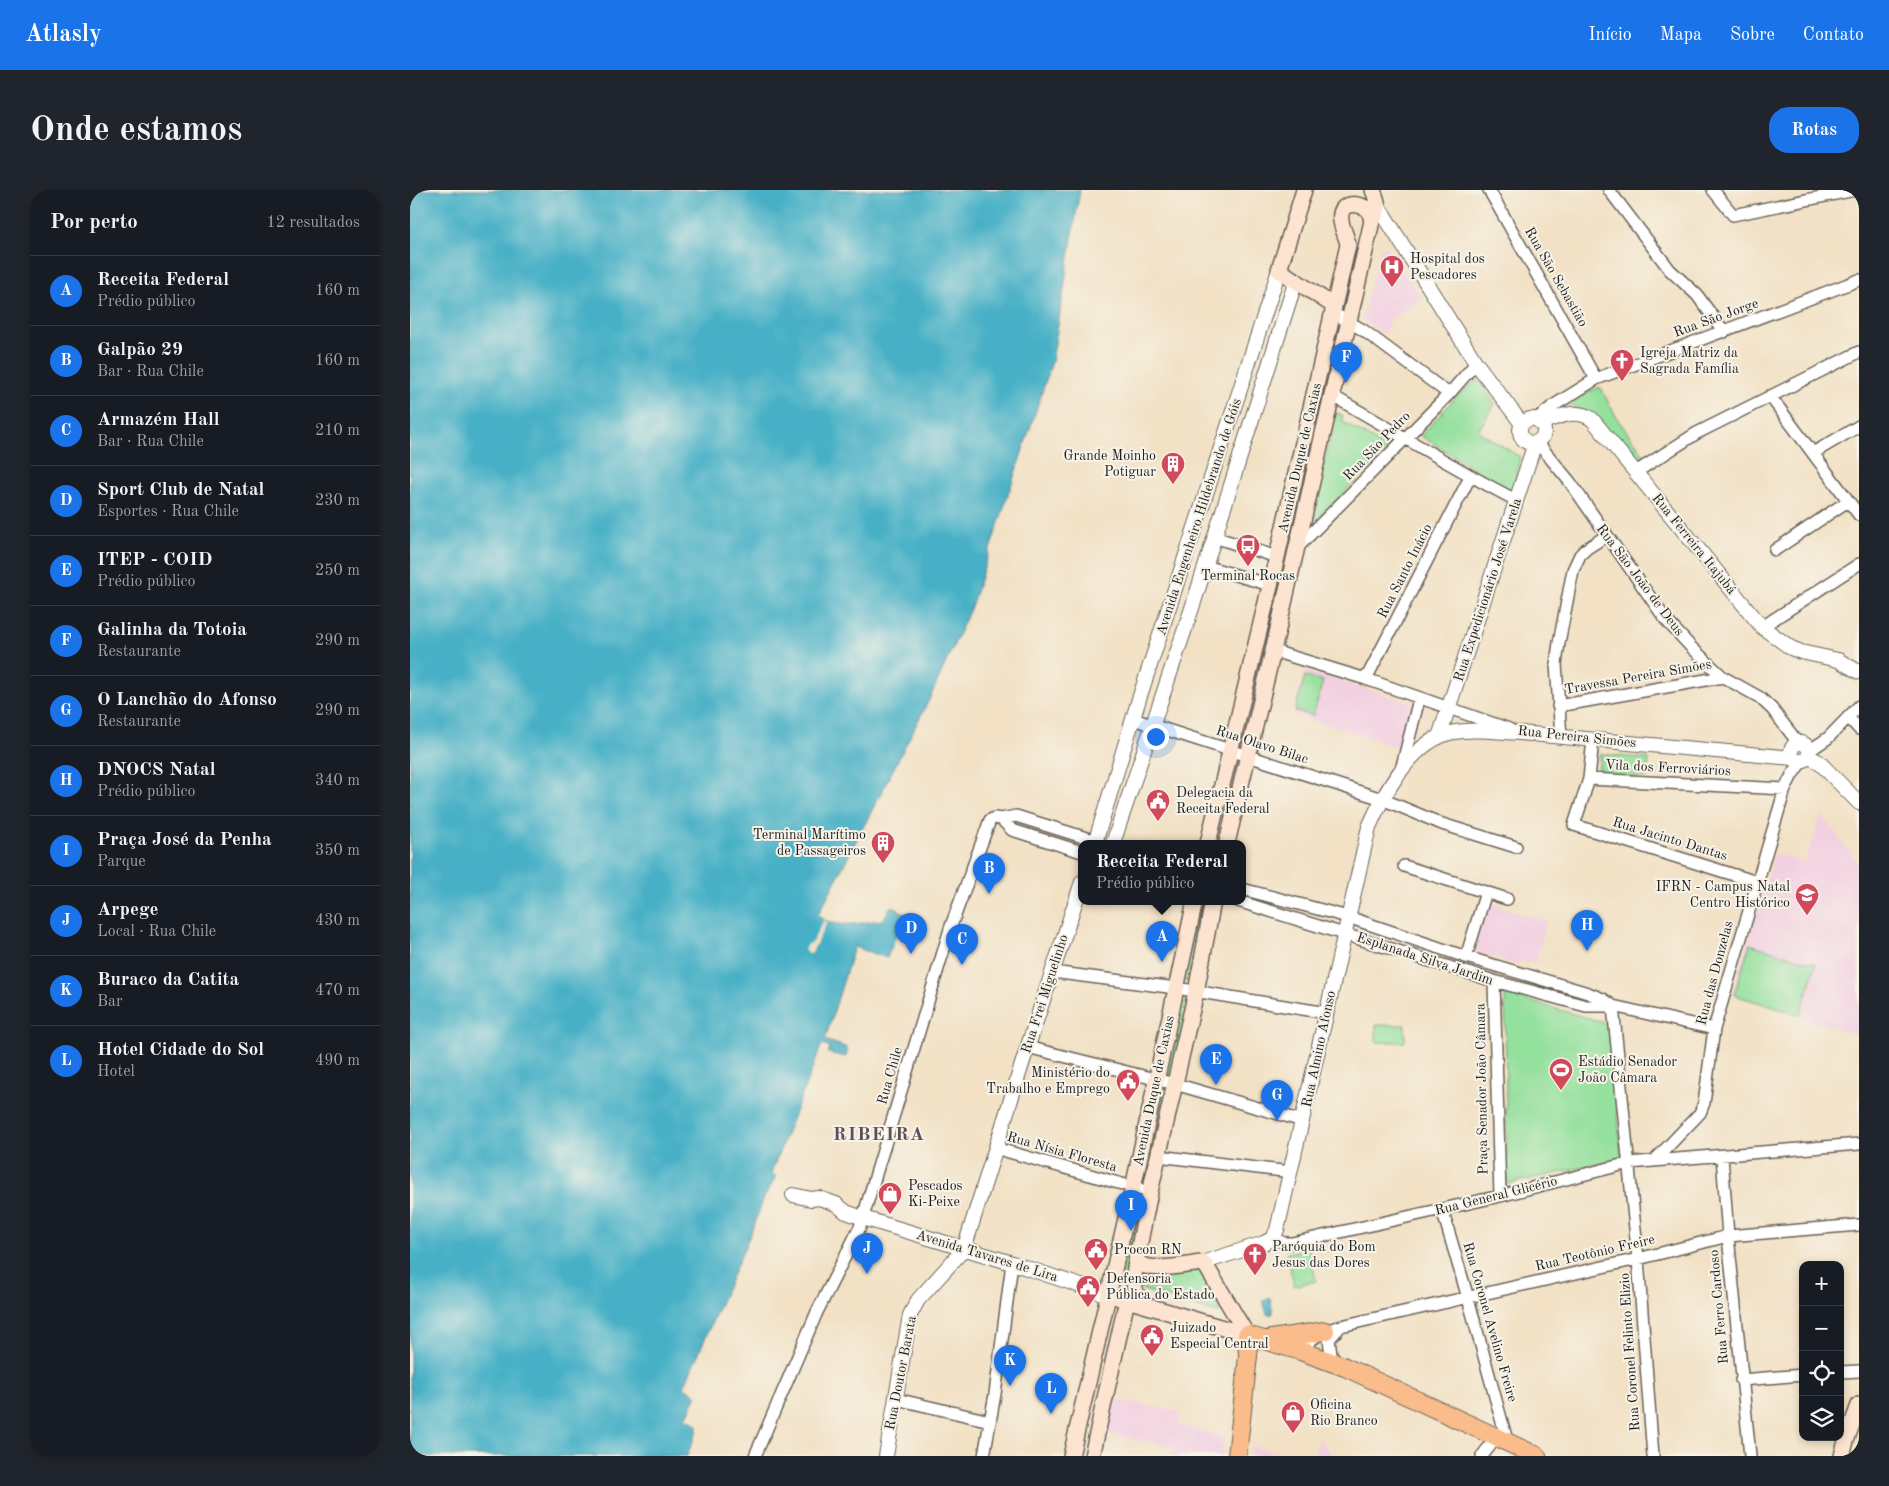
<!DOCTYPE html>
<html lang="pt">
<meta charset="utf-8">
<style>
:root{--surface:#171b24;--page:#20242c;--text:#f1f3f6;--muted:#9ea1a6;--line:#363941;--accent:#1a73e8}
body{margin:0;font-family:"Old Standard TT",serif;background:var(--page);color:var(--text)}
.controls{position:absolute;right:15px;bottom:15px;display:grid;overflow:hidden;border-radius:10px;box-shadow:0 2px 8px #0003}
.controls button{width:45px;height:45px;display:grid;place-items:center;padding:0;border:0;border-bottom:1px solid var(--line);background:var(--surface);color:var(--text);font:25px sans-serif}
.you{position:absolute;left:745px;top:546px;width:18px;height:18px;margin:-12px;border:4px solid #fff;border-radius:50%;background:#1a73e8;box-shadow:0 0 0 8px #1a73e833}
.badge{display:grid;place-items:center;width:32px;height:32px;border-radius:50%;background:var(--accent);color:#fff;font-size:16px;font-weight:700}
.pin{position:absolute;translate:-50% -41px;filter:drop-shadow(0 1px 2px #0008)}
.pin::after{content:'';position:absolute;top:26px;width:18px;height:15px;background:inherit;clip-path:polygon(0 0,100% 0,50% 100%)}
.popup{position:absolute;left:668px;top:650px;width:168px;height:65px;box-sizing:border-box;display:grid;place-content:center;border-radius:10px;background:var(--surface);filter:drop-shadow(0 1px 4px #0005);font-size:16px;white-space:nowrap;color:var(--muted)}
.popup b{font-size:19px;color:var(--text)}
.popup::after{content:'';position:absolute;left:50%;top:100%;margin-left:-10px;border:10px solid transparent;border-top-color:var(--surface)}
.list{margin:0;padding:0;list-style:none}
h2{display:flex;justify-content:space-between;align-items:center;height:65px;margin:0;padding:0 20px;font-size:21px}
h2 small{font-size:16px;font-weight:400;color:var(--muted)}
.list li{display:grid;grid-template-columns:32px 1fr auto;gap:15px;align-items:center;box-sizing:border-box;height:70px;padding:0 20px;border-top:1px solid var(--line)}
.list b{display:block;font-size:19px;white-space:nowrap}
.list p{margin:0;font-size:16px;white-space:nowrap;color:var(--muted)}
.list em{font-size:16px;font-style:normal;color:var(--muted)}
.icon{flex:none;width:28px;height:28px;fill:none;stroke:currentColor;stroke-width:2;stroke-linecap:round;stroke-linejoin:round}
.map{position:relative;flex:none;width:1449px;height:1266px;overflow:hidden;border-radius:20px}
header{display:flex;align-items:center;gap:30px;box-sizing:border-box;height:70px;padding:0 25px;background:var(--accent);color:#fff}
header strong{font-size:24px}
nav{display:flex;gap:28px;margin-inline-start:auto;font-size:18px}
.intro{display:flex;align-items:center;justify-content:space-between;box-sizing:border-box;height:120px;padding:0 30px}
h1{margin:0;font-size:35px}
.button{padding:12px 22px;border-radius:20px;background:var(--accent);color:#fff;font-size:18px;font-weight:700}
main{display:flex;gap:30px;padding:0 30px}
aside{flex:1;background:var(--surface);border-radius:20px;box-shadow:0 2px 8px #0003}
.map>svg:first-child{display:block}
.built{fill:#f2cfe1}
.green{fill:#94e09d;stroke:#587e5c}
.water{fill:#47b0c6;stroke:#326671}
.pier{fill:#f2e1c4}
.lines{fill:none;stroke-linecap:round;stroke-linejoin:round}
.minor-casing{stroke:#676157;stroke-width:14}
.tertiary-casing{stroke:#676157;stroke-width:16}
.secondary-casing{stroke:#676157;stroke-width:18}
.primary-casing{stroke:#676157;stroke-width:20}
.minor{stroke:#fff;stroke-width:11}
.tertiary{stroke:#fff;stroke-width:14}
.secondary{stroke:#fde4d0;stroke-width:15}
.primary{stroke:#f9bc8a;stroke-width:18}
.labels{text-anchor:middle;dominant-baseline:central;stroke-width:4;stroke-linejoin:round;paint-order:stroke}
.poi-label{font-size:14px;fill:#1c1c1c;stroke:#f7f3e8;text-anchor:start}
.street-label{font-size:14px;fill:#1c1c1c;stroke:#f7f3e8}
.district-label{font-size:19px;font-weight:bold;letter-spacing:1px;fill:#604f58;stroke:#f7f3e8}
</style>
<header>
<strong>Atlasly</strong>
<nav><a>Início</a><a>Mapa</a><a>Sobre</a><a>Contato</a></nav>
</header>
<div class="intro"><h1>Onde estamos</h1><a class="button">Rotas</a></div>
<main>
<aside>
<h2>Por perto<small>12 resultados</small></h2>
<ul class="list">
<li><span class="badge">A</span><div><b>Receita Federal</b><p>Prédio público</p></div><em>160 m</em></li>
<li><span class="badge">B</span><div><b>Galpão 29</b><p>Bar · Rua Chile</p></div><em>160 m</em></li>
<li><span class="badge">C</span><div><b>Armazém Hall</b><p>Bar · Rua Chile</p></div><em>210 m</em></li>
<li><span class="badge">D</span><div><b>Sport Club de Natal</b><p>Esportes · Rua Chile</p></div><em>230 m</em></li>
<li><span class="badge">E</span><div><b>ITEP - COID</b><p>Prédio público</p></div><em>250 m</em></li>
<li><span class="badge">F</span><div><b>Galinha da Totoia</b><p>Restaurante</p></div><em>290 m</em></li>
<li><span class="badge">G</span><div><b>O Lanchão do Afonso</b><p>Restaurante</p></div><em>290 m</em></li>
<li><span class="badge">H</span><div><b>DNOCS Natal</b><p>Prédio público</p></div><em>340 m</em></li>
<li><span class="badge">I</span><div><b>Praça José da Penha</b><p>Parque</p></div><em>350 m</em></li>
<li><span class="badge">J</span><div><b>Arpege</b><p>Local · Rua Chile</p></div><em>430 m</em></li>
<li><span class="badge">K</span><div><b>Buraco da Catita</b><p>Bar</p></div><em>470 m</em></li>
<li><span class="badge">L</span><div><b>Hotel Cidade do Sol</b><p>Hotel</p></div><em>490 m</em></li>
</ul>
</aside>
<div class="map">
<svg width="1449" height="1266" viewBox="0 0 1449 1266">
<rect width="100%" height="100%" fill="#f7f3e8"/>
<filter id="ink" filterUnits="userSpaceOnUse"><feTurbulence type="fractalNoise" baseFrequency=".02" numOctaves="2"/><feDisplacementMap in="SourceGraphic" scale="10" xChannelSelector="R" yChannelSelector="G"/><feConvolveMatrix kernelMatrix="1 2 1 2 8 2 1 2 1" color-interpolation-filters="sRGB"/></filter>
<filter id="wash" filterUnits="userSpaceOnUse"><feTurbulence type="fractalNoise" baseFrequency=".0096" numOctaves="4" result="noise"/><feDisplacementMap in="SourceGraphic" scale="20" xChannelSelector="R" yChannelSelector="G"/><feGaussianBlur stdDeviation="1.12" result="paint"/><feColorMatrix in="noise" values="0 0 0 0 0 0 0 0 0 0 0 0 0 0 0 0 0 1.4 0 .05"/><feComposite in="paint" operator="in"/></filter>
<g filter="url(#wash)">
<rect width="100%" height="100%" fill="#f2e1c4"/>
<!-- built -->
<path class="built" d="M972,57L977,58L1012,108L982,128L973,144L952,129L969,61Z
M895,480L1002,513L991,558L883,524Z
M1411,624L1449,674V846L1322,804L1365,664L1395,672Z
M1078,713L1137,731L1125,774L1111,770L1109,775L1064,761Z
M700,1208L770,1222L768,1234L814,1248L812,1266H762L763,1257L692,1243Z
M909,1249L923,1266H904Z
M841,1256L858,1260L879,1266H840Z"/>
<!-- green -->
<path class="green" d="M1068,189L1085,214L1068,241L1110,267L1104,298L1101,301L1011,246L1045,208Z
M1190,197L1208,230L1235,266L1223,273L1171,221L1156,212Z
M926,222L932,225L933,232L970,254L978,252L982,255L899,337Z
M895,486L913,491L903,526L885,521Z
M1190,564L1239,569L1237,588L1188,584Z
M789,712L801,714L784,794L771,790Z
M1340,754L1406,774L1390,825L1324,805Z
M771,804L779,806L762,885L752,882Z
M1095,804L1199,834L1212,969L1097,994Z
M966,835H995V852H966Z
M748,897L759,899L737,994L728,991Z
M724,1003L734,1006L718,1072L779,1079L793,1084L810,1121L808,1123L711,1093L709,1084Z
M899,1058L906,1091L884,1096L877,1063Z"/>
<!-- water -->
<path class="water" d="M0,0H670L642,172L561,417L519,510L408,725C424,741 452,732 473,730L481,716L495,723L477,768L444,757L415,850L438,858L436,867L418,863L420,857L412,854L361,983L366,986L354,1008L340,1045L274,1197L287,1205L276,1228L287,1234V1241L277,1266H0Z
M860,1108L863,1124H857L853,1111Z"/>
<!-- pier -->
<path class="pier" d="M414,730L417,732L401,764L394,760L398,753L401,754Z"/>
</g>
<g filter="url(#ink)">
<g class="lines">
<defs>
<path id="minor" d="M1079,0L1186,189
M1199,0L1260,80L1287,105L1314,142
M1303,0L1323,25L1445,0
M923,123L953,140L1039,204
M921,205C983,240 1043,278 1106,310
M1360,206L1449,325
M1125,230L1143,216L1186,189L1449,90
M1127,252L1160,292L1256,430L1281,457L1313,487L1349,507L1362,519L1389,554
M1403,263L1449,236
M1226,282L1287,243L1449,162
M804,347L867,367
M887,358L1039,204L1066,173
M1365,360L1438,311
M795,376L860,395
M1352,437L1449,374
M863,461L956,489L1099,539
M956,489L1060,287
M1148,516L1313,487
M1438,527L1449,539
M723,529L972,609L1032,634L1106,657
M1151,547L1146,474L1149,453L1163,380L1170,365L1176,359L1196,346
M1183,549L1179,589L1375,599
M1399,561L1418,548L1449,516
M991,580L1009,509
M1179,589L1164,635L1347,692
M591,629L602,640L672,662
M994,676L1097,709
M832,699L938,727L1056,767L1178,803L1193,809L1203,816
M828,711L1084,791L1176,816H1203L1304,839
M1056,767L1076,702
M642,782L766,798L917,823
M1084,791L1090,1006
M1203,816L1228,1069L1243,1266
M617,857L765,894L893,931
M585,958L740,1002
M748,966L881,982
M1312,966L1318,1046L1340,1266
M1245,970L1290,923L1294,913L1304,839L1375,599L1382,585L1392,571
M1032,1019L1058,1108L1098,1254
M863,1048L874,1053H882L1090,1006L1219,973L1449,954
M891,1161C901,1147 914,1141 931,1136L1228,1069L1318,1046L1449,1035
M927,1174L921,1165L919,1149L930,1137
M1430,1182L1449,1181
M1331,1190L1393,1185
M486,1209L580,1231
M345,1266L407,1122L450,1037L540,739L580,630L585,628L591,629L606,626L686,651
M574,1266L585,1204L602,1073
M1072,1266L1086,1248"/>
<path id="tertiary" d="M969,17L1066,173L1112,234
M1110 241a12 12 0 1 1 24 0a12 12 0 1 1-24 0Z
M1131,233C1148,227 1165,218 1182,229L1352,437L1381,458L1391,462L1428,470L1449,482
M1029,547L1125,253
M1381 562a9 9 0 1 1 18 0a9 9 0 1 1-18 0Z
M1398,566L1409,572L1449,613
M685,653L729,509L869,80
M703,653L784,412L886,90
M383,1005L401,1009L409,1008L426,1014L436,1022L453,1028L602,1073L698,1105
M792,1073L854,1053L863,1048L867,1040L959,637C974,603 1002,552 1040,543C1063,538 1087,542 1110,543L1383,568
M476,1266L500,1125L508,1110L554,1059L613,871L672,692"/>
<path id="secondary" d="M894,0L869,80L924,116
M962,31C971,17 968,14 963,0
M798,653L867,367L938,55C937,47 932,39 931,31C928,11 947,12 959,20L962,31L863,461L817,653
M803,711L786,802L740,1002L726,1072C741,1083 774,1075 792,1073L796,1076L837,1145
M726,1072C723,1088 722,1103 734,1115
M707,1107L837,1145
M661,1266L723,998L785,711
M682,1266L717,1110
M1432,1266L1436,1251L1449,1215"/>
<path id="primary" d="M861,1149L915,1141
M827,1266L838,1166L837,1145L891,1161L935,1177L1127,1266"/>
</defs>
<!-- minor casing -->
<use href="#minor" class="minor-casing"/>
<!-- tertiary casing -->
<use href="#tertiary" class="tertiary-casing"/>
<!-- secondary casing -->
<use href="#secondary" class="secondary-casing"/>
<!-- primary casing -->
<use href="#primary" class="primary-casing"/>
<!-- minor -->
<use href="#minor" class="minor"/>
<!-- tertiary -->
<use href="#tertiary" class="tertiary"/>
<!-- secondary -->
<use href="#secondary" class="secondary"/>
<!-- primary -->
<use href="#primary" class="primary"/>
</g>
</g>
<!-- icons -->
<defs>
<symbol id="hospital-pin" viewBox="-11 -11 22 30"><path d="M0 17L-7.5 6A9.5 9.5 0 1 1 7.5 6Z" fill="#d1495b" stroke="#f7f3e8"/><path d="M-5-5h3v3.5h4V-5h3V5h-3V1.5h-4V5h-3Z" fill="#fff"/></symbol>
<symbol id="church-pin" viewBox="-11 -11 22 30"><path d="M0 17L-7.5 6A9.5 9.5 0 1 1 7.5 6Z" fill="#d1495b" stroke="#f7f3e8"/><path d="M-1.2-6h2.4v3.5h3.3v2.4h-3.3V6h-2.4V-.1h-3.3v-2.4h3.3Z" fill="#fff"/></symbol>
<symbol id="building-pin" viewBox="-11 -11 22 30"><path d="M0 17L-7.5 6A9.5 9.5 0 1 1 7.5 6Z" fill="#d1495b" stroke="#f7f3e8"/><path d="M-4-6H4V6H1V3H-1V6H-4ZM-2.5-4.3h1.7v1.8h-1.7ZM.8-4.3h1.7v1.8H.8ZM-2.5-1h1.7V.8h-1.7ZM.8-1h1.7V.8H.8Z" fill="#fff"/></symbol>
<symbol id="bus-pin" viewBox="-11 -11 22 30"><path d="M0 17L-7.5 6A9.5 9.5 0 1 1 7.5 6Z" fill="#d1495b" stroke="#f7f3e8"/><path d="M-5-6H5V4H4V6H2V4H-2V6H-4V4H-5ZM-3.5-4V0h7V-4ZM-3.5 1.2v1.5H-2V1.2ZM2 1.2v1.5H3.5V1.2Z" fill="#fff"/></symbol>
<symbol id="civic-pin" viewBox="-11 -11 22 30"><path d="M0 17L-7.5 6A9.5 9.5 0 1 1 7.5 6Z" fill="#d1495b" stroke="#f7f3e8"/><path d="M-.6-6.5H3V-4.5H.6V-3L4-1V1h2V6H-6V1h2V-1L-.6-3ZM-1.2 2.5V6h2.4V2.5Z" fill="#fff"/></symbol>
<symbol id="university-pin" viewBox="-11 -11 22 30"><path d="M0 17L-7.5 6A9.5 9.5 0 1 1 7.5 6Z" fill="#d1495b" stroke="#f7f3e8"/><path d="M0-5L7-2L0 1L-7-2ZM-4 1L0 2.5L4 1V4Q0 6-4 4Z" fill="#fff"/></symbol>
<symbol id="stadium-pin" viewBox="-11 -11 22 30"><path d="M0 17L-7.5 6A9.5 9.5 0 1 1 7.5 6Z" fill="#d1495b" stroke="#f7f3e8"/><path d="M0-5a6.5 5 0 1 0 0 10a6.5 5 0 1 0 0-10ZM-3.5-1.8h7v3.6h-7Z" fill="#fff"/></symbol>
<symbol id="shop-pin" viewBox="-11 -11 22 30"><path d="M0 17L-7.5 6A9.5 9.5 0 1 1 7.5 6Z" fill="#d1495b" stroke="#f7f3e8"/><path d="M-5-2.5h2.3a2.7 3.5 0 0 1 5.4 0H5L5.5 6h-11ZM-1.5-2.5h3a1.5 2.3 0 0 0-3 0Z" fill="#fff"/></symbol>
</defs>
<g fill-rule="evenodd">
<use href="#hospital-pin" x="968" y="63" width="28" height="38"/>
<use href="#church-pin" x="1198" y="157" width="28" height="38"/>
<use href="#building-pin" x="749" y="260" width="28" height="38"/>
<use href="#bus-pin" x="824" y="342" width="28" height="38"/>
<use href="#civic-pin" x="734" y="597" width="28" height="38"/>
<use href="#building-pin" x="459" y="639" width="28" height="38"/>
<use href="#university-pin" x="1383" y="691" width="28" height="38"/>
<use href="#stadium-pin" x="1137" y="866" width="28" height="38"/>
<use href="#civic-pin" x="704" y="877" width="28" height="38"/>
<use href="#shop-pin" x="466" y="990" width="28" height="38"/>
<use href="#civic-pin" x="672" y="1046" width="28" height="38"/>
<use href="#church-pin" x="831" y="1051" width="28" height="38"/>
<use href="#civic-pin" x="664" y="1083" width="28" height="38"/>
<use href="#civic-pin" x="728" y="1132" width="28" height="38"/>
<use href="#shop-pin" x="869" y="1209" width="28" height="38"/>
</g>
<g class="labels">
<!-- poi labels -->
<g class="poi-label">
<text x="1000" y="69">Hospital dos<tspan x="1000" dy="16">Pescadores</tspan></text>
<text x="1230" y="163">Igreja Matriz da<tspan x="1230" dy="16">Sagrada Família</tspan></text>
<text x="746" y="266" text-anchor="end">Grande Moinho<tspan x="746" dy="16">Potiguar</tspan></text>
<text x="838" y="386" text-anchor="middle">Terminal Rocas</text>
<text x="766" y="603">Delegacia da<tspan x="766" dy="16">Receita Federal</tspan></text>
<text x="456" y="645" text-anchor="end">Terminal Marítimo<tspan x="456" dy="16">de Passageiros</tspan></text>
<text x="1380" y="697" text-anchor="end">IFRN - Campus Natal<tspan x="1380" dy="16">Centro Histórico</tspan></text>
<text x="1168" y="872">Estádio Senador<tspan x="1168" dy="16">João Câmara</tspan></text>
<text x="700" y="883" text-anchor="end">Ministério do<tspan x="700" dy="16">Trabalho e Emprego</tspan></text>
<text x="498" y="996">Pescados<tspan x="498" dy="16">Ki-Peixe</tspan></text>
<text x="862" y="1057">Paróquia do Bom<tspan x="862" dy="16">Jesus das Dores</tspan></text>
<text x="704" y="1060">Procon RN</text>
<text x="696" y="1089">Defensoria<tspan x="696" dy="16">Pública do Estado</tspan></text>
<text x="760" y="1138">Juizado<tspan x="760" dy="16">Especial Central</tspan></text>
<text x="900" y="1215">Oficina<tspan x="900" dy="16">Rio Branco</tspan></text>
</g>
<!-- street labels -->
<g class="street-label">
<text transform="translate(1146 87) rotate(60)">Rua São Sebastião</text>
<text transform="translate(1306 128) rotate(-20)">Rua São Jorge</text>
<text transform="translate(967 256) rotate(-46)">Rua São Pedro</text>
<text transform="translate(890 268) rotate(-77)">Avenida Duque de Caxias</text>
<text transform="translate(789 327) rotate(-72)">Avenida Engenheiro Hildebrando de Góis</text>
<text transform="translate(1284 354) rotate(51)">Rua Ferreira Itajubá</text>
<text transform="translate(995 381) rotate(-63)">Rua Santo Inácio</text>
<text transform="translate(1230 390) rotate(53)">Rua São João de Deus</text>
<text transform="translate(1078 400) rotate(-72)">Rua Expedicionário José Varela</text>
<text transform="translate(1228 487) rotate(-10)">Travessa Pereira Simões</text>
<text transform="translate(1167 547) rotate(6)">Rua Pereira Simões</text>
<text transform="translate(852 555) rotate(18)">Rua Olavo Bilac</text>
<text transform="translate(1258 578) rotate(3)">Vila dos Ferroviários</text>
<text transform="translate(1260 649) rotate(17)">Rua Jacinto Dantas</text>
<text transform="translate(1015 769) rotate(18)">Esplanada Silva Jardim</text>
<text transform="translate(1305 783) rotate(-75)">Rua das Donzelas</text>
<text transform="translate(635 804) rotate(-72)">Rua Frei Miguelinho</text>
<text transform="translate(909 859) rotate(-78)">Rua Almino Afonso</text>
<text transform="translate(480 886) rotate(-74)">Rua Chile</text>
<text transform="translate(1072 899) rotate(-91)">Praça Senador João Câmara</text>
<text transform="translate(744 901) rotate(-78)">Avenida Duque de Caxias</text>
<text transform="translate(652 962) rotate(16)">Rua Nísia Floresta</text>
<text transform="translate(1086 1006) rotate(-14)">Rua General Glicério</text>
<text transform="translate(1185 1063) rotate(-13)">Rua Teotônio Freire</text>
<text transform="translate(577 1066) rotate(17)">Avenida Tavares de Lira</text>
<text transform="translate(1309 1117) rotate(-95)">Rua Ferro Cardoso</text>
<text transform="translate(1080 1132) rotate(74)">Rua Coronel Avelino Freire</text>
<text transform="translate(1220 1162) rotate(-94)">Rua Coronel Felinto Elizio</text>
<text transform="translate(491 1183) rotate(-79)">Rua Doutor Barata</text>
</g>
<!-- district labels -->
<g class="district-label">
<text x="469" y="945">RIBEIRA</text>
</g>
</g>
</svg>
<div class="controls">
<button>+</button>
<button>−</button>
<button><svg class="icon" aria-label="locate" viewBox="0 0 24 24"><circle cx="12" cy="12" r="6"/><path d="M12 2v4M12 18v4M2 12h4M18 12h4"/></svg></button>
<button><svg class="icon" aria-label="layers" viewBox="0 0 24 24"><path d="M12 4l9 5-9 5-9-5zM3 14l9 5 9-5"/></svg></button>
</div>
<div class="you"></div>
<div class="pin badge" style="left:752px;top:772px">A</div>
<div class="popup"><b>Receita Federal</b>Prédio público</div>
<div class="pin badge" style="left:579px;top:704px">B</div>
<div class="pin badge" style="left:552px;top:775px">C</div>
<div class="pin badge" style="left:501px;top:764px">D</div>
<div class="pin badge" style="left:806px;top:895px">E</div>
<div class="pin badge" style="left:936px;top:193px">F</div>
<div class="pin badge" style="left:867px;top:931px">G</div>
<div class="pin badge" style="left:1177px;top:761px">H</div>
<div class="pin badge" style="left:721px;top:1041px">I</div>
<div class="pin badge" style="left:457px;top:1084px">J</div>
<div class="pin badge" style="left:600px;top:1196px">K</div>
<div class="pin badge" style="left:641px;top:1224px">L</div>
</div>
</main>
